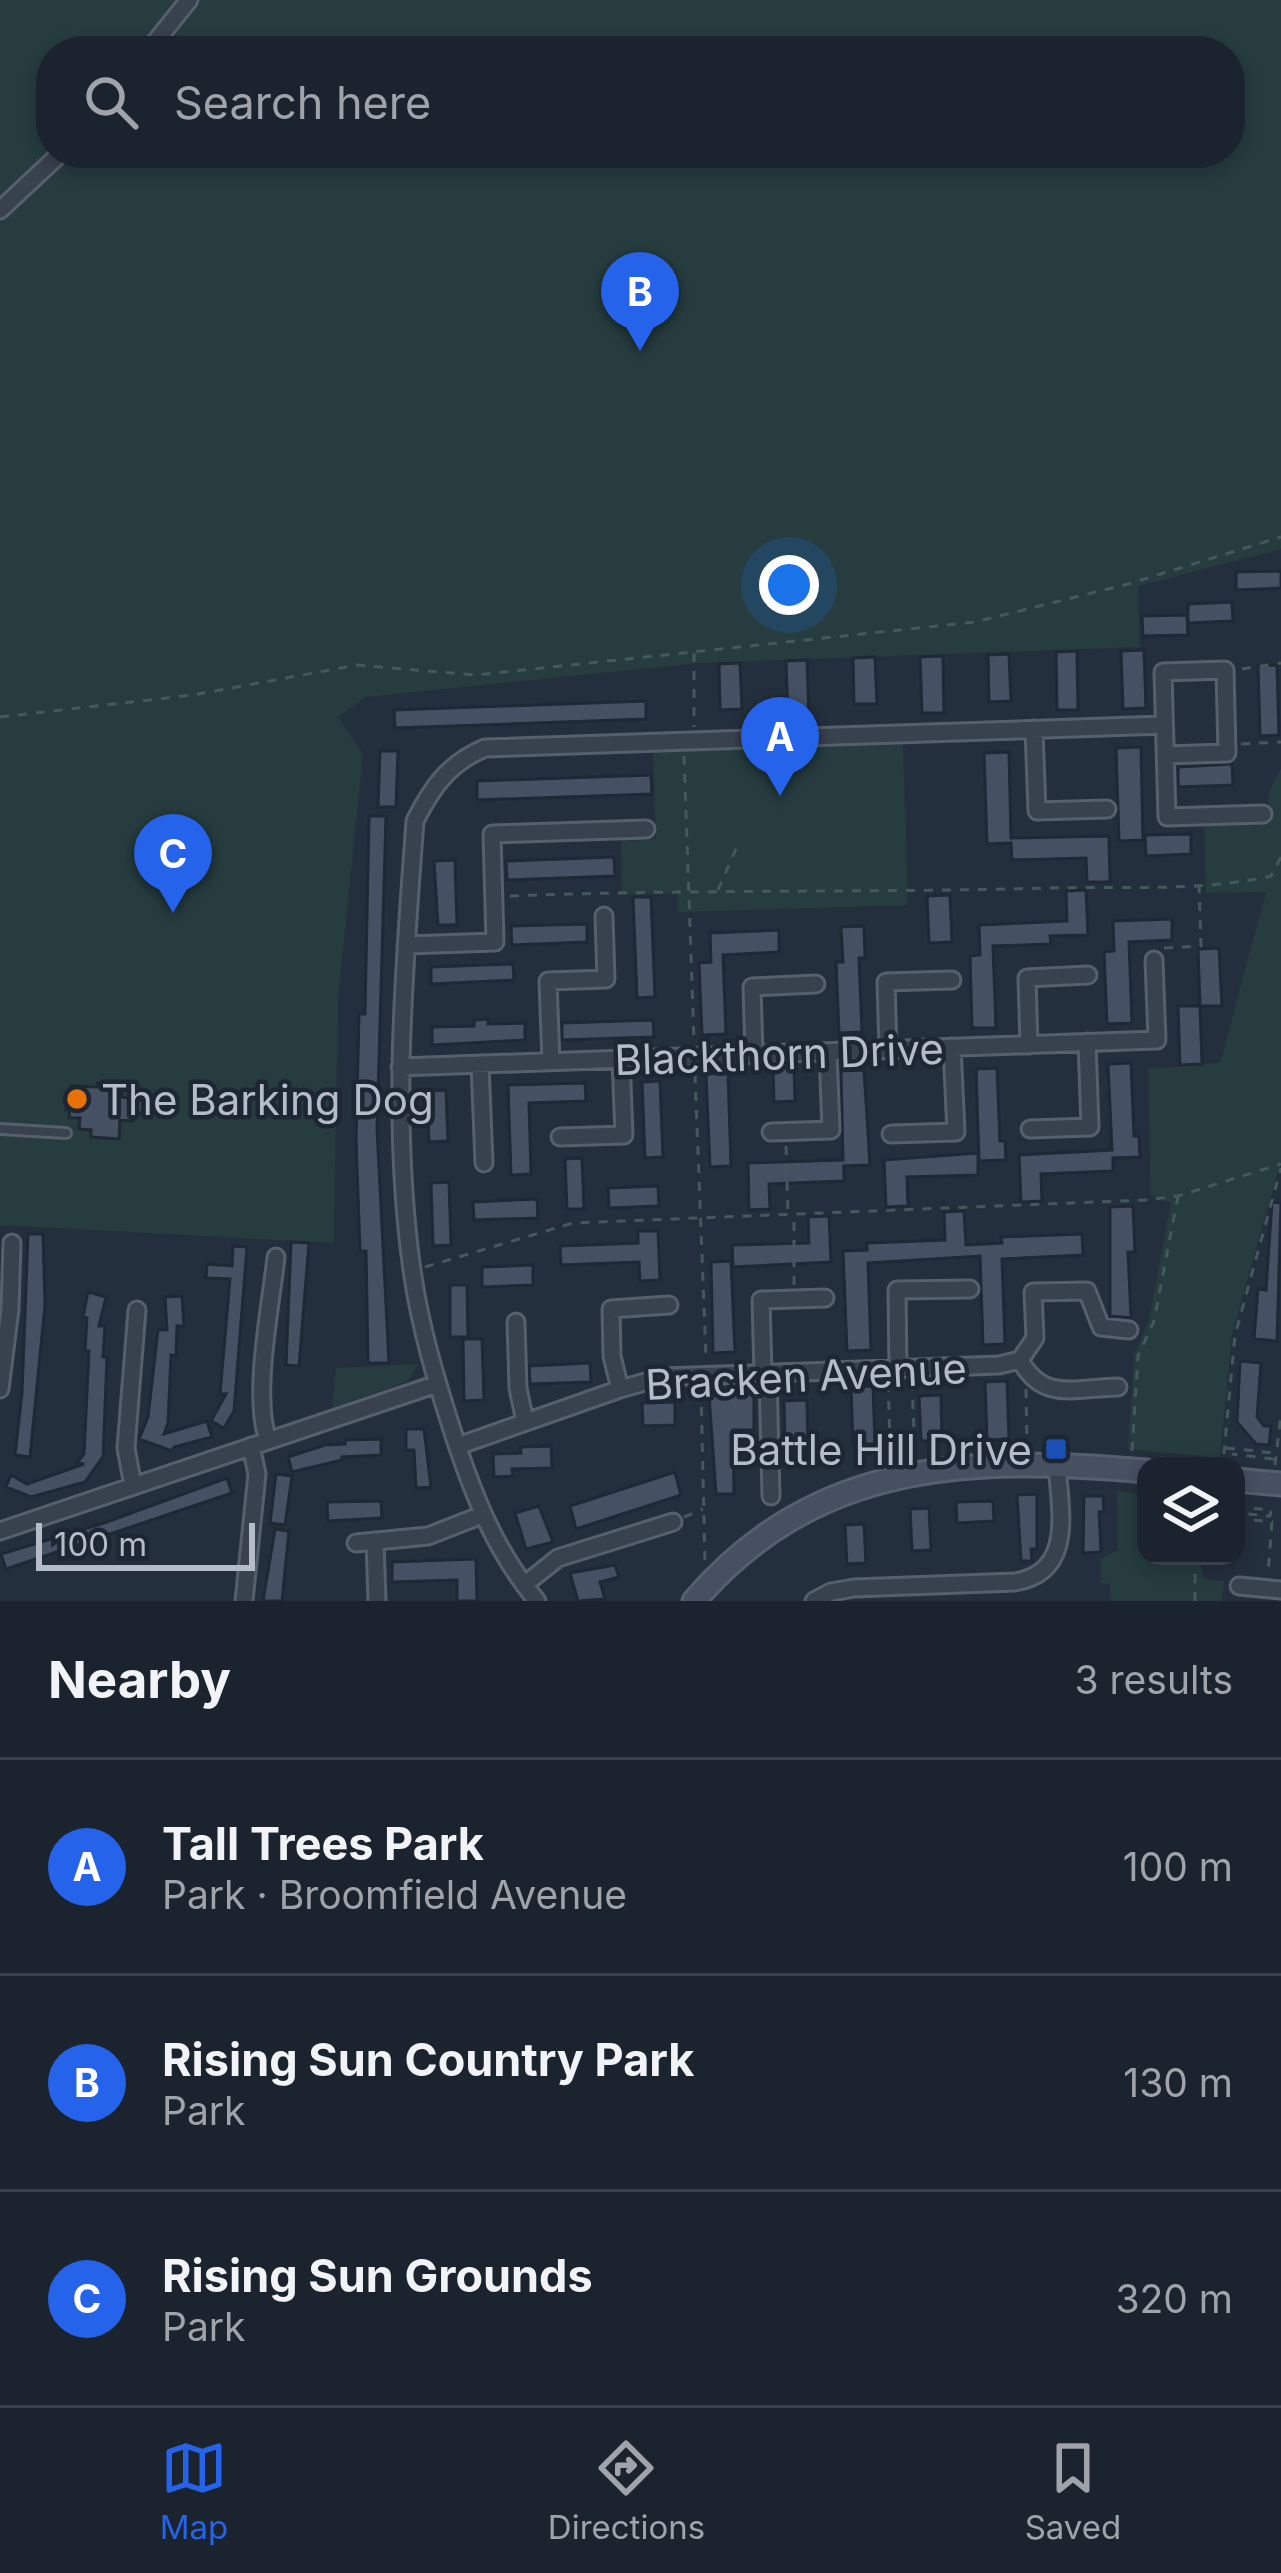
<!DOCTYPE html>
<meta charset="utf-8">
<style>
:root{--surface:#1b232e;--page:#242b36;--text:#f1f3f6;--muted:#a0a4aa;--line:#39404a;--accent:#2563eb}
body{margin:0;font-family:Inter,sans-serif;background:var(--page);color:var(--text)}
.controls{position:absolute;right:36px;bottom:36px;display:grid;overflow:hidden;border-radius:24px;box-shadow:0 6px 18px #0003}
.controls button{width:108px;height:108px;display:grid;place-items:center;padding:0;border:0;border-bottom:3px solid var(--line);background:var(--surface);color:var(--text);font:60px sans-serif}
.scale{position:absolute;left:36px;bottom:30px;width:219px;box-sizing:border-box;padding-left:12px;border:6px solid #b4bcc9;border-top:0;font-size:33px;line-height:42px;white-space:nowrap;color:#b4bcc9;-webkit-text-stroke:9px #1d2633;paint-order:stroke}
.you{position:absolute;left:789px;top:585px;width:42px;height:42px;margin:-30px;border:9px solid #fff;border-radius:50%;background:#1a73e8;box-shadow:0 0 0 18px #1a73e833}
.badge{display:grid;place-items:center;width:78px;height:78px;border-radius:50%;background:var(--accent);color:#fff;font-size:39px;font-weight:700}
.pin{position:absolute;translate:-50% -99px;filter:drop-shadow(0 3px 6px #0008)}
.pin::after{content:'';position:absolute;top:63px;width:42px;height:36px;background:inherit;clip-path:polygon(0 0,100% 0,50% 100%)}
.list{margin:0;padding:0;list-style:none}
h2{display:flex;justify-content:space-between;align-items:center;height:156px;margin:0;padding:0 48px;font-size:51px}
h2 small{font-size:39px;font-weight:400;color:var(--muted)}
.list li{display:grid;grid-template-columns:78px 1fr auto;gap:36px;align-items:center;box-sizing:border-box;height:216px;padding:0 48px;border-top:3px solid var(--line)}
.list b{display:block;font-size:45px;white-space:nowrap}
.list p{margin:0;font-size:39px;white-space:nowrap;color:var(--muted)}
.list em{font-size:39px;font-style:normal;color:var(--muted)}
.icon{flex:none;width:66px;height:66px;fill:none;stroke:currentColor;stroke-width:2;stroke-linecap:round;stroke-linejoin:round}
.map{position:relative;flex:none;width:1281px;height:1601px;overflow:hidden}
.search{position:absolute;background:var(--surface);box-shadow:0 6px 18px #0003;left:36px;right:36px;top:36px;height:132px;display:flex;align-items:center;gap:30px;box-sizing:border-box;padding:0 42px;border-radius:48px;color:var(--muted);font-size:45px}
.sheet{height:804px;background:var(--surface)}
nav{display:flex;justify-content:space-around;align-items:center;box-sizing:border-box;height:168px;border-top:3px solid var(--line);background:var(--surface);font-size:33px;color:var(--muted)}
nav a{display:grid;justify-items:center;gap:6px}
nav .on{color:var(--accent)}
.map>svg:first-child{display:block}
.green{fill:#263c3f;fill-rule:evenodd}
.building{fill:#455162;stroke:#1f2835;stroke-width:3}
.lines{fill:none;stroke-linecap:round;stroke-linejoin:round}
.lane-casing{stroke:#565f6c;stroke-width:14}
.street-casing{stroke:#565f6c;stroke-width:21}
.secondary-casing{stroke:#565f6c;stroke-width:27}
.path{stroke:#44595c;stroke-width:3;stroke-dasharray:9 9;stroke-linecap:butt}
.lane{stroke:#38414e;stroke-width:8}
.street{stroke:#38414e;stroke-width:15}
.secondary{stroke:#465061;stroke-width:21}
.food-dot{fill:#e8710a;stroke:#1d2633;stroke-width:4.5}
.transit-dot{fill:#1a4fb4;stroke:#1d2633;stroke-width:4.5}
.labels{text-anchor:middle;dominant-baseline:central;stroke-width:9;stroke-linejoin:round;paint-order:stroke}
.street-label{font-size:42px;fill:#b4bcc9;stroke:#1d2633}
.poi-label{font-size:42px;fill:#b4bcc9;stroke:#1d2633;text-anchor:start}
</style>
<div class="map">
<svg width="1281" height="1601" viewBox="0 0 1281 1601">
<rect width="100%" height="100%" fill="#242f3e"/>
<!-- green -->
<path class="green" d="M0,0H1281V549L1138,586L1140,647L700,663L366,697L338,717L363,754L338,999L334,1243L0,1225ZM51,51H1230V153H51Z
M903,744L908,905L678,912L677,893L622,895L621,841L656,839L653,752Z
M1281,768V1161L1232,1334L1220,1458L1128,1449L1134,1356L1149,1320L1171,1203L1151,1195L1148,1069L1220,1063L1266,892L1206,893L1204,822L1269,820L1268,794Z
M418,1364L409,1381L332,1408L336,1368Z
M1117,1491L1146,1495V1556H1200L1204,1579L1224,1581L1222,1601H1111L1110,1584L1101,1583L1100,1559L1118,1550Z"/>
<!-- building -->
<path class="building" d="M1281,571V588L1236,590V572Z
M1232,602L1233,621L1188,623V604Z
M1187,615L1188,635L1143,636L1142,616Z
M1144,650L1146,708L1123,709L1121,651Z
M1077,651L1078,710H1057L1056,652Z
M1009,654L1011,701L989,702L988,655Z
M943,656L944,713H922L920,657Z
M875,657L877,704H854L853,658Z
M807,660L809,719L788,720L786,661Z
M740,663L742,709L720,710L719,664Z
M1277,665L1279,735L1260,736L1258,666Z
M646,701V719L395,728L394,710Z
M1141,747L1143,840L1119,841L1116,748Z
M380,751H398L396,807H378Z
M1009,752L1011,838L1109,836L1110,882H1087L1086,858L1012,860L1011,843L987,844L984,753Z
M1232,764L1233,785L1178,787V767Z
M651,775L652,794L477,800V781Z
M369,816H386L377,1129L389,1363H368L366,1251H360L356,1139L359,1014H365Z
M1191,834V854L1146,856L1145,835Z
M614,857L615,876L507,880L506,861Z
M455,860L457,925H438L434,861Z
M1086,890L1088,935L1050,936L1051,944L993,946L996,1028H972L970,956L980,955L979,925L1067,921L1066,891Z
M950,895L952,942L929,943L927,896Z
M633,897H651L655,997L637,998Z
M1172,919V940L1129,942L1132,1023L1107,1024L1104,952L1114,951L1113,921Z
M587,924V942L512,945L511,926Z
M864,926L865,958H859L862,1032L839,1033L836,962H843L841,927Z
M779,930V952L723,955L726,1034L702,1035L699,963L711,962L710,933Z
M1219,948L1222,1006H1200L1198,949Z
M513,964L514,980L431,984V967Z
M1178,1006H1200L1202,1064L1180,1065Z
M488,1019V1024L525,1023V1040L432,1045V1027L474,1026V1020Z
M653,1020L654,1037L562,1040V1023Z
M1131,1063L1134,1136H1139L1140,1157L1113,1158V1171L1041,1174L1042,1201L1021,1202L1019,1155L1112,1150L1108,1064Z
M794,1066L795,1101L774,1102L773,1067Z
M997,1068L1000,1141H1005L1006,1160L979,1161L976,1069Z
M864,1070L870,1165L844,1166V1181L769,1184L770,1209L749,1210L748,1163L843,1160L841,1071Z
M728,1073L731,1166L710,1167L706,1074Z
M660,1081L663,1157L645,1158L642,1082Z
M98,1083H114V1088H122V1097L143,1101L142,1113H134L133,1121L120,1120L119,1139L91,1137V1130L79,1129L80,1118H69L70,1110H66L71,1086L97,1087Z
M585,1083L586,1101L529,1103L531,1174L511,1175L508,1085Z
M446,1090L448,1141L429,1142L427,1091Z
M978,1153V1175L907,1177L908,1206L886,1207L884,1160Z
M582,1158L584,1209H567L565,1159Z
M449,1182L451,1245L433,1246L431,1183Z
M658,1186L659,1206L609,1208L608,1188Z
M537,1199L538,1218L474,1220L473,1202Z
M1272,1202L1281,1203L1277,1341L1254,1339L1258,1289L1266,1290Z
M1133,1206L1135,1252H1128L1131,1318L1110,1316V1207Z
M964,1211L966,1245L1002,1243L1001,1237L1082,1234L1083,1255L1002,1259L1005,1344L983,1345L980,1256L868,1263L871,1350L847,1351L843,1251L867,1250V1243L945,1240L944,1212Z
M829,1216L831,1262L733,1267L732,1245L809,1243L808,1217Z
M638,1231H658L660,1280L640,1281L639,1262L561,1265L560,1246L638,1243Z
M28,1234H43L45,1305L30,1457L15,1455L22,1393Z
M291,1242L309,1243L299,1366L286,1365Z
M233,1246L247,1247L234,1411L224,1428L211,1421L226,1394H220L230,1279L206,1278L207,1264L232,1266Z
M731,1261L735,1352L713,1353L711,1262Z
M533,1265V1285L482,1287V1267Z
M450,1285H467L468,1337H450Z
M88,1292L106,1297L99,1326H105L103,1357H107L103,1457L85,1482L31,1497L6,1487L11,1475L27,1484L84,1464L77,1463L84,1454L89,1351H85L87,1318L83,1317Z
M182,1296L184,1326H177L176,1356L171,1355L168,1423L164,1434L207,1421L212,1437L174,1447L172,1451L139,1439L148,1417L158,1330H167L165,1297Z
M463,1339H482L484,1400L464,1401Z
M1240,1361L1261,1363L1257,1417L1264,1426H1271L1269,1445L1256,1444L1237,1422Z
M590,1363L591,1382L530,1384L529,1366Z
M1007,1381L1009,1439L987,1440L985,1382Z
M873,1386L875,1444H853L851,1387Z
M754,1394V1430H733L734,1494H716L709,1395Z
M941,1395L942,1441H921L919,1396Z
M807,1400L808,1445L785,1446L784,1401Z
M675,1402V1425L643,1426L642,1403Z
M406,1429H424L431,1487L416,1488L414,1450H406Z
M381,1439V1455L342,1457V1460L292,1472L288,1457L325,1445L345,1444V1440Z
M551,1446L552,1468L512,1469L513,1476L494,1477L493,1454L521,1453L520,1447Z
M675,1472L681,1495L576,1529L570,1506Z
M276,1474L292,1476L285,1525L270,1523Z
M227,1478L232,1493L6,1569L1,1554L104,1523Z
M1037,1494V1549H1031L1032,1561H1021L1017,1495Z
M1084,1496H1103L1104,1512H1099L1101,1552L1083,1553Z
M381,1501L382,1518L328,1521L327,1502Z
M993,1501L994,1521L957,1523L956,1502Z
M539,1506L553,1542L526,1549L515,1513Z
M929,1508L931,1550L912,1551L910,1509Z
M864,1524L866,1563L847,1564L845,1525Z
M275,1529L289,1531L282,1601H263Z
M476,1559L477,1601H457V1580L392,1582V1562Z
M615,1565L619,1577L600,1582L605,1599L578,1601L570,1573Z"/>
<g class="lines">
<defs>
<path id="lane" d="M0,1129L66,1133"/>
<path id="street" d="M148,51L189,0
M0,210L61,153
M1034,729L1037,811L1107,809
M1165,755L1227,753L1225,670L1163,672L1167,817L1263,814
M406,945L495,942L492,834L646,829
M1029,1045L1027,978L1088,975
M888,1049L886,982L952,980
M754,1054L752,987L816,984
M551,1062L548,981L606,979L604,916
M480,1064L484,1163
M400,1067L1157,1040L1154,960
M1030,1129L1090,1127L1087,1042
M771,1132L831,1130L828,1052
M891,1134L956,1132L952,1047
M560,1137L624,1135L621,1059
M516,1322L518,1388L525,1422
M898,1369L897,1290L970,1289
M763,1374L761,1300L825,1298
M768,1374L771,1496
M1118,1387C1074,1388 1043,1402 1020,1360L1035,1338L1033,1292L1087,1291L1101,1327L1129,1330
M0,1389L10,1309L12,1243
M620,1389L612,1356L611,1309L669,1305
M268,1440C252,1396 271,1305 276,1257
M458,1446L620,1389L663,1377L999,1365L1020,1360
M133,1486L126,1448L137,1310
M0,1531L437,1384
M375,1541L377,1601
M356,1543L428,1536L482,1515
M524,1585L558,1558L673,1522
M1239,1586L1281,1590
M244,1601L257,1474L251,1446
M537,1601C496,1552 475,1499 455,1439C437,1383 420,1328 412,1270C391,1121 404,970 415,821C432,787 449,763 485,748L1164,725
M814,1601L831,1592L854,1588L1015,1582C1075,1572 1060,1510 1057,1465"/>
<path id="secondary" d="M1236,1480L1281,1484
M694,1601C816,1459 972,1456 1146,1471"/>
</defs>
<!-- lane casing -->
<use href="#lane" class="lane-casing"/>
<!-- street casing -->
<use href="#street" class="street-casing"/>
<!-- secondary casing -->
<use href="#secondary" class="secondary-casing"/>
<!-- path -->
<path class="path" d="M694,653V727
M1242,669L1281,663
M0,717L193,695L357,665L476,675L975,622L1128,584L1281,537
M1241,744L1281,742
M684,756L694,1041
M718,890L739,842
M510,896C690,889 871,893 1051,888C1123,886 1201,892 1271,876L1281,857
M1164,948L1201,946L1199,885
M695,1074L706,1358
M786,1146L788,1214
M425,1267L573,1223L1146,1200L1178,1196L1281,1164
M794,1285V1217
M912,1382L915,1457
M888,1383L891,1464
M701,1389L705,1565
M1026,1389L1027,1445
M1226,1448L1274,1453L1273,1459L1232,1454
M1132,1451L1138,1356L1154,1321L1178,1196
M1160,1458L1223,1463L1235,1335L1281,1168
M1275,1465L1281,1414
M1236,1507L1271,1510L1270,1516L1236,1513
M684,1517L703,1509
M1236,1518L1272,1522L1268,1573
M1195,1556V1601"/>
<!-- lane -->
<use href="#lane" class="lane"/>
<!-- street -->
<use href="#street" class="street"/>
<!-- secondary -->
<use href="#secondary" class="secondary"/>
</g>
<!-- markers -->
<circle class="food-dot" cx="77" cy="1099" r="12"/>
<rect class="transit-dot" x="1044" y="1437" width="24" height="24" rx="6"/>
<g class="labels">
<!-- street labels -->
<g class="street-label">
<text transform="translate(779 1054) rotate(-2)">Blackthorn Drive</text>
<text transform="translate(806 1376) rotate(-3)">Bracken Avenue</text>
</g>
<!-- poi labels -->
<g class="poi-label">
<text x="101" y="1099">The Barking Dog</text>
<text x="1032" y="1449" text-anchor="end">Battle Hill Drive</text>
</g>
</g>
</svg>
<div class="controls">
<button><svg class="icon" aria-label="layers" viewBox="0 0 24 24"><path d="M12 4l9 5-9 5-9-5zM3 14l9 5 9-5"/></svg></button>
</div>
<div class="scale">100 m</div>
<div class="you"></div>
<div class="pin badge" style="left:780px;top:796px">A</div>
<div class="pin badge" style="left:640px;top:351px">B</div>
<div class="pin badge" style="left:173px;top:913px">C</div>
<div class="search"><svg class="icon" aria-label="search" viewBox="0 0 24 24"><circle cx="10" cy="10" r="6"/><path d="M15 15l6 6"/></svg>Search here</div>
</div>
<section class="sheet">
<h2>Nearby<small>3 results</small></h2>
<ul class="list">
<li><span class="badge">A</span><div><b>Tall Trees Park</b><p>Park · Broomfield Avenue</p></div><em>100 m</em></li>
<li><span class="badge">B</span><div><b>Rising Sun Country Park</b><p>Park</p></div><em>130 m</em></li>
<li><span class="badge">C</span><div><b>Rising Sun Grounds</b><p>Park</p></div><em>320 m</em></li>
</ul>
</section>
<nav>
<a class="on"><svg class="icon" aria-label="map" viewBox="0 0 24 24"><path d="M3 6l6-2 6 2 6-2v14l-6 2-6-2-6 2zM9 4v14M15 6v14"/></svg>Map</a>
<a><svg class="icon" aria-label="directions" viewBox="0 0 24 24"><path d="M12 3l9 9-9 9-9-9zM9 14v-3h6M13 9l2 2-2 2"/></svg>Directions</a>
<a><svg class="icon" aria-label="saved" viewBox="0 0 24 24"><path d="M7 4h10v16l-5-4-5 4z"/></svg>Saved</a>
</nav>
